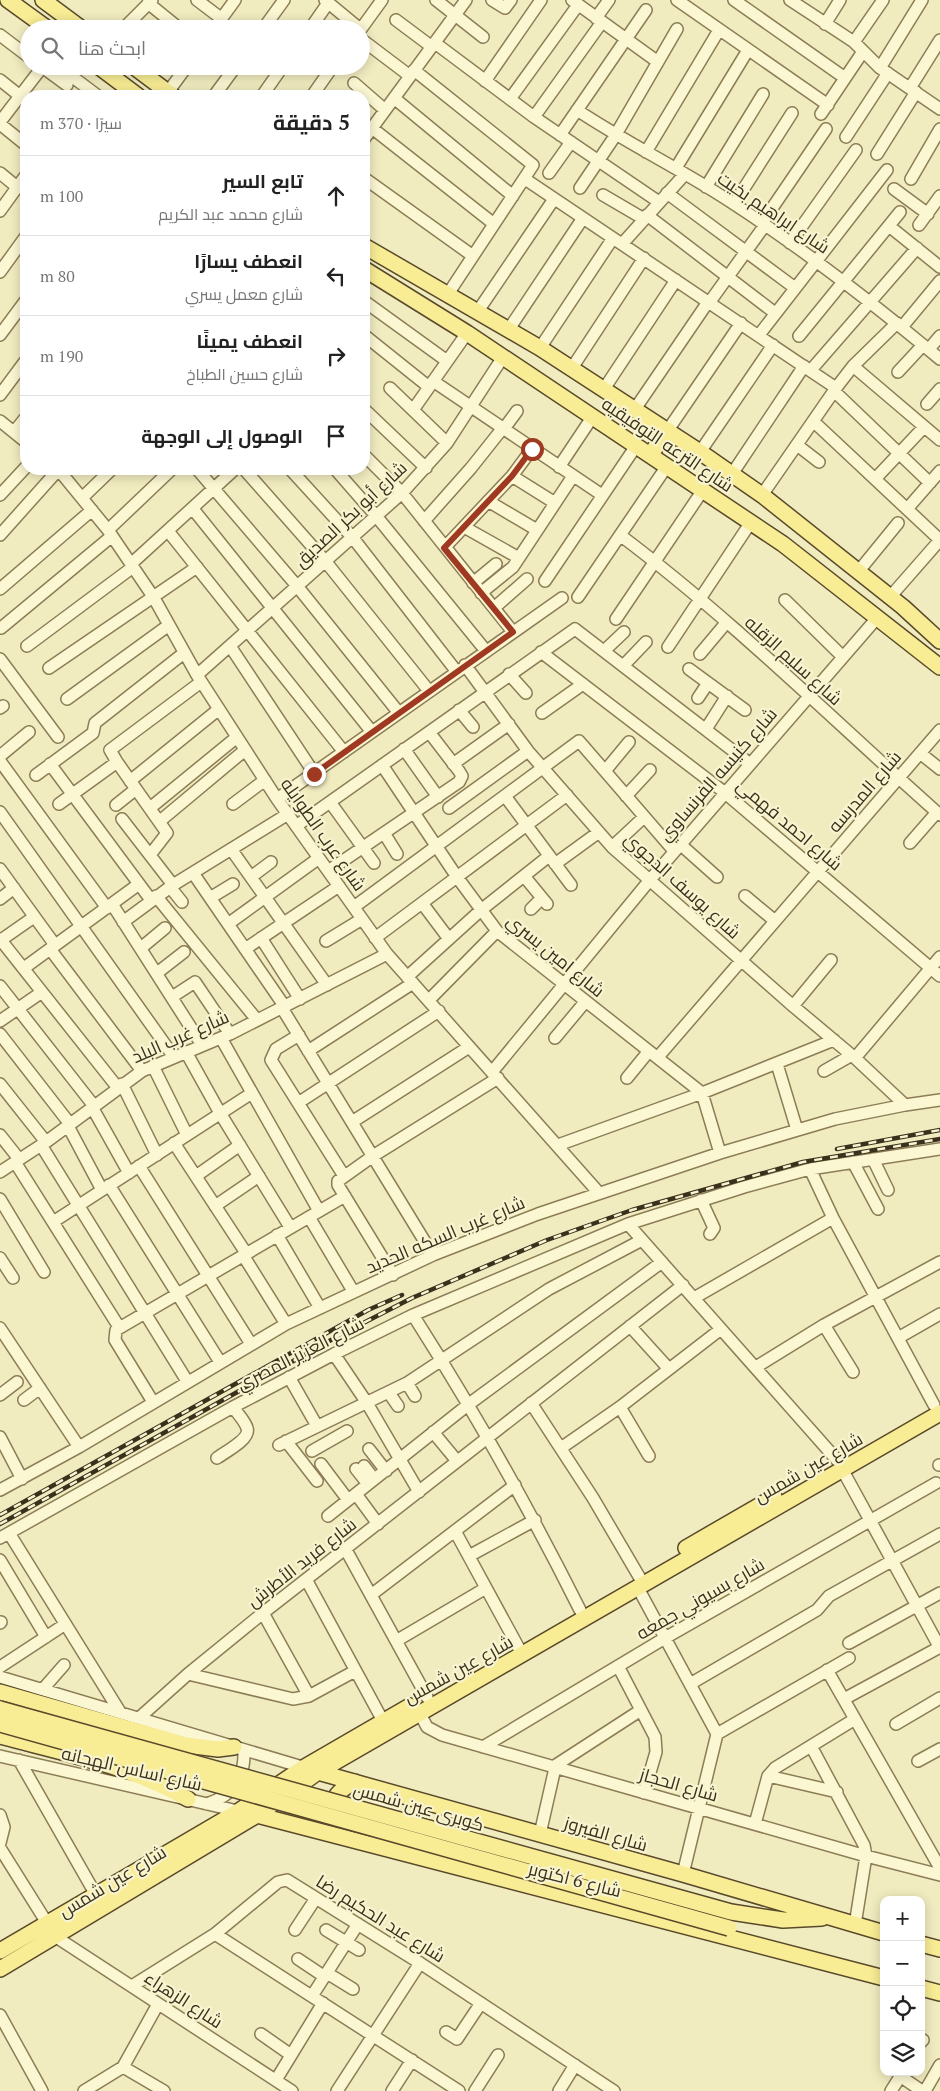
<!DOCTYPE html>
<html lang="ar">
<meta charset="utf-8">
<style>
:root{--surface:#fff;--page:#f2f2f2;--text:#222;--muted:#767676;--line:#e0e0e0}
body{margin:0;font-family:"PT Serif",Cairo,serif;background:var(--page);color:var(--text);direction:rtl}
.controls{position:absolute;right:15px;bottom:15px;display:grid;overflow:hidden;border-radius:10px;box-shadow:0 2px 12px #0003}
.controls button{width:45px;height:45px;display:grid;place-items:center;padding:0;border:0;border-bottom:1px solid var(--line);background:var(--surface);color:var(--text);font:25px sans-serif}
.stop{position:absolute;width:15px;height:15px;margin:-11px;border:4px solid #9f3921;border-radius:50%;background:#fff}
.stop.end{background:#9f3921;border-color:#fff;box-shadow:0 1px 5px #0008}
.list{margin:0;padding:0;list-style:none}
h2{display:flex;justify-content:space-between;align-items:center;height:65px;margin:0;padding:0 20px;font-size:21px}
h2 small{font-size:16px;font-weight:400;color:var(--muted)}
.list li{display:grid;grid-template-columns:32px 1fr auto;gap:15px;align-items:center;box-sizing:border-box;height:80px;padding:0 20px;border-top:1px solid var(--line)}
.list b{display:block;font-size:19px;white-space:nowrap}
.list p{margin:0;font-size:16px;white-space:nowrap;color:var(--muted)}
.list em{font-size:16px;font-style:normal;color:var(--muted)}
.icon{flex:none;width:28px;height:28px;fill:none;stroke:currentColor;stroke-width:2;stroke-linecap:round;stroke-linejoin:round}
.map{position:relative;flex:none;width:940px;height:2091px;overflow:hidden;direction:ltr}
.search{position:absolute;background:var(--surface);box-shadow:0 2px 12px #0003;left:20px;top:20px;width:350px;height:55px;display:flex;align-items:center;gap:12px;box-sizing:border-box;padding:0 18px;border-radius:28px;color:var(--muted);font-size:19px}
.panel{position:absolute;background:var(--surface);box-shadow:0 2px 12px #0003;left:20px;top:90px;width:350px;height:385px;border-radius:20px;direction:rtl}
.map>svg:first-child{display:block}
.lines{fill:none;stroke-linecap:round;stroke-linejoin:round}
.minor-casing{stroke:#8c7d56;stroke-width:14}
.major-casing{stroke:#59492b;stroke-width:18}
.minor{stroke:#fbf7d3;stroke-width:11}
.major{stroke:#f8ec94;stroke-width:15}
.rail-casing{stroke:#3a301c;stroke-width:4.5}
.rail{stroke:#f8f4d0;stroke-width:2.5;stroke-dasharray:8;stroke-linecap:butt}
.major-bridge-casing{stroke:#59492b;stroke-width:18;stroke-linecap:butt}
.major-bridge{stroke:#f8ec94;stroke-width:15}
.route{stroke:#9f3921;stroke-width:6}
.labels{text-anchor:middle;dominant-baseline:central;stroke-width:4.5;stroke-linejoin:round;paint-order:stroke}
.street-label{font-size:18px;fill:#3a301c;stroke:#f8f4d0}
</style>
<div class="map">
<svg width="940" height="2091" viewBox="0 0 940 2091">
<rect width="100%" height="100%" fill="#f1ecbf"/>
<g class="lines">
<defs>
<path id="minor" d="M197,0L222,19
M325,0L360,29
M436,0L483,37
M492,0L505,8L511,0
M572,0L658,62
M677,0L828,105
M734,0L845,78
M790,0L854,42L880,68L940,109
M148,3L180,29
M596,18L609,0
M396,20L432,47
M825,24L840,0
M123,29L152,0
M214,29L235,0
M263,29L284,0
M310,29L328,3
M361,29L382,0
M0,35L29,57
M361,39L410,76
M854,42L883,0
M435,43L534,117L659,202
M41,66L67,85
M58,66L98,96
M880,68L922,0
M414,70L533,165L448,294
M0,80L25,100
M485,81L541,0
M354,83L385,110
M910,88L940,40
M168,92L187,66
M214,96L236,66
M262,96L283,66
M312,96L333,66
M394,98L513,196
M510,99L578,5
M577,110C628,144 683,170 734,204C806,251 874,304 940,359
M821,114L862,53
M534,117L602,22
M0,122L43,66
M0,124L26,145
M372,128L494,224
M560,135L646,10
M846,137L888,73
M364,139L466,0
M646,152L719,30
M877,154L916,92
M676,168L748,50
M0,173L17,187
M549,173L571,142
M364,178L473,256
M525,179L836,388
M911,179L940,129
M706,187L763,94
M580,188L615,136L677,29
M894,189L928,214
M667,193L795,288
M603,195L644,219
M734,204L792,113
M0,211L26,175
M647,215L775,313
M762,223L826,129
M919,225L940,196
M889,226L940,267
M790,243L856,150
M622,244L685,174
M0,272L26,236
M364,301L447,361
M709,303L765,225
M478,311L554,199
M902,327L940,281
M509,329L583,218
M0,335L26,300
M364,335L429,387
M759,335L887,170
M799,336L900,212
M540,348L613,238
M929,349L940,336
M853,366L940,440
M572,368L644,258
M811,370L917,248
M898,372L923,345
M433,381L602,495
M390,388L447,443
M604,389L676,280
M834,391L930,483
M0,395L26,360
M927,404L940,389
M364,409L426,468
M635,409L708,302
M413,410L467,333
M0,421L26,442
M813,421L940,540
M503,430L517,411
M668,430L741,323
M14,432L26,417
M797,445L819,462
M700,452L773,345
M364,455L402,493L513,632
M559,467L593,416
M58,469L108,530L154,598L197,675L277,799L387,954L599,1193
M197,469L297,586L399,713
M244,469L326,562L429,691
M290,469L353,538L457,672
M335,469L377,517L486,651
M732,474L804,366
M512,476L555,503
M875,479L924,427
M0,495L26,467
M762,495L836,388L853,366L897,323
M82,498L112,469
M488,501L537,530
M193,509L372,732
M907,509L940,471
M424,521L471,468L502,429
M464,527L519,558
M108,530L172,469
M168,531L344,752
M0,535L59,469
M620,535C733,620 834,721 940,815
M445,547L512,476L532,449
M131,564L235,469
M858,572L898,523
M545,581L636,446
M473,583L496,564
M0,589L92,510
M481,593L513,567L573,476
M578,597L667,466
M890,597L940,540
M785,600L843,657
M494,608L527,579
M616,619L703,490
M1,628L112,536
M27,646L133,567
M230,646L314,773
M668,647L751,522
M605,650L624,632
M541,652L724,792L940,976
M700,654L726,623
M0,659L58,737
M465,665L528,751L612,847L793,1006L855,1058L905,1105
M624,665L646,642
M49,668L197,567
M689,669L745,710
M509,674L526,693
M197,675L402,493L447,443L503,357
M698,698L708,683
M67,699L169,625
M0,708L3,706
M459,710L473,727
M542,713L583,684
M706,729L727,696
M404,749L438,797
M920,753L940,769
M0,756L29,732
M0,761L107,908
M50,764L151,900
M453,764L509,724
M382,765L457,877L497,931L702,1093L720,1153
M605,771L629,742
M36,775L93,733L95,723L184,653
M130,781L219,709
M505,796L571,885
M626,796L650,770
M277,799L562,598
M330,802L374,863
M59,804L117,762
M233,804L265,780
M116,805L136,789
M150,808L237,737
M449,808L528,751
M0,812L174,1057
M122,819L173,885
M160,821L245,750
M296,826L575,629L749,763
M384,833L397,854
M910,843L937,812
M680,844L717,877
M612,847L644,817
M231,849L327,985
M150,855L167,833L117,762L110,750L201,682
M555,864L599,832
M0,869L55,945
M328,871L459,782L462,776L459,771L429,732
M193,873L285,1007
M524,876L547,904
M251,877L271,862
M170,887L182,902
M156,896L257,1020
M745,896L775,921
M210,898L233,884
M0,899L14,888
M422,903L449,939
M112,904L202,1045
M354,907L579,741L674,851
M531,909L542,898
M123,922L173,885L288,814
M228,924L319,858
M261,938L300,999
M375,938L567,795
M0,939L118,1088
M1,940L34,917
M326,941L362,919
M141,948L165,928
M50,949L142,1071
M245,949L339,886
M24,968L139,884
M157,973L184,952
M407,977L481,910L549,856
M0,986L94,1106
M172,997L195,982L230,1034
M429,1000L497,931
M793,1006L831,960
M282,1008L433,1255
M0,1021L42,992
M0,1034L70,1124
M299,1035L276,1049L271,1060L344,1176
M221,1038L319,1211
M555,1038L585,1002
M308,1051L413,983
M186,1052L220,1113L290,1227
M658,1057L940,730
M855,1058L940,957
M777,1064L797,1130
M153,1066L187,1135
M824,1071L852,1055
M492,1072L649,881L877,618
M627,1078L649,1051
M0,1084L46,1142
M122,1084L157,1155
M298,1103L439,1011
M92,1107L129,1173
M352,1122L469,1047
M68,1126L102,1190
M0,1135L19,1159
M174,1143L246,1253
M41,1145L187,1381
M558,1145L702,1093L834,1040
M873,1159L888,1190
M15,1162L119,1327
M853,1162L878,1209
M139,1166L251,1344
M810,1169L833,1218L934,1405
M0,1172L46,1142L142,1071L230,1034L387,954
M196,1176L240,1145
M109,1185L220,1362
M0,1199L44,1272
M701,1200L714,1228L710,1234
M215,1206L259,1176
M309,1217L353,1291
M53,1222L252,1093
M628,1224L837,1460
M277,1235L320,1308
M243,1255L286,1324
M0,1258L13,1278
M393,1275L338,1185V1181L373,1156L498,1078
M694,1298L833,1218
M413,1315C474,1411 529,1508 580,1610
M824,1325L853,1372
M630,1326L669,1369
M0,1328L79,1447
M898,1338L940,1314
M334,1354L367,1403L419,1492
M756,1367L824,1325L940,1262
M289,1377L317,1426
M407,1383L415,1396
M389,1393L398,1406
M0,1395L17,1382
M24,1400L40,1388
M153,1402L115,1340L116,1330L345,1196
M531,1403L593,1498L644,1585
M620,1407L649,1456
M433,1432L457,1461
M0,1437L22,1479
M286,1441L317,1481
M279,1445L407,1383L549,1289L642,1240
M561,1448L620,1407L721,1329
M369,1449L386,1471
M312,1451L347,1431
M217,1458C225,1452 251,1439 247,1428C245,1421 237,1413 233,1407
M321,1464L348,1500
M939,1465H940
M364,1466L374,1479
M356,1469L368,1484
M842,1469L940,1648
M0,1490L79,1447L286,1324L433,1255L538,1214L720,1153L835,1119L905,1105L940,1100
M356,1494L378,1524
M328,1516L469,1404L662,1262
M455,1531L522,1654
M9,1533L120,1712
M0,1538L233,1407L334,1354L413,1315L628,1224L744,1187L810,1169L940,1149
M346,1550L427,1697
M469,1556L535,1520
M0,1560L46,1637
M307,1581L383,1721
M638,1588L717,1734
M371,1595L515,1485
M263,1613L309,1696
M0,1623L1,1622
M396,1641L486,1588
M849,1643L940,1593
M618,1666L655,1737L656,1752L644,1793
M0,1667L64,1625
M827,1670L940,1868
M188,1674L293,1699L309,1696L355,1671
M0,1677L309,1769
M690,1684L817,1610L829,1596L940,1534
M43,1689L64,1665
M844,1699L940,1647
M419,1712L427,1727L442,1735L866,1856L940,1875
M139,1718L188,1674L263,1613L683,1285
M896,1724L940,1698
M811,1746L864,1845L866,1856L855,1925
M483,1747L665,1638L936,1483
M0,1756L242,1812
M19,1760L96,1895
M918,1761L940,1749
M553,1767L641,1710
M768,1776L837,1792
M207,1804C234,1795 245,1778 244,1750
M0,1815L4,1827L0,1843
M755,1824L768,1776L775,1768L855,1719
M540,1834L555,1768
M0,1848L47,1923
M683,1874L717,1734L849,1658
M295,1930L316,1898
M326,1930L359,1950
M215,1934L459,2091
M56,1937L292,2091
M298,1959L325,1977
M327,1973L353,1989
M132,1986L215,1934L278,1882L287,1880L420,1963L614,2091
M312,1996L358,1924
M0,2015L42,2091
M446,2032L457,2039L481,2003
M261,2034L291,2055
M921,2042L923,2040
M123,2067L164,2091
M900,2076L922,2091
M276,2080L323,2003
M84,2091L123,2067L158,2004
M337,2091L420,1963
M392,2091L412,2060
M475,2091L498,2055
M559,2091L575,2065
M891,2091L903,2072
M925,2091L940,2065"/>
<path id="major" d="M8,0L48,29
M43,0L82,29
M98,66L138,96
M133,66L173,96
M364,246L540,348L700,452L762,495L903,607L940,641
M364,269L467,333L783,544L940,667
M650,455L668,430
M686,1548L774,1497
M0,1692L186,1745L218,1749L234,1747
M0,1736C64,1753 131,1766 188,1799
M318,1772L683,1874L884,1933
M329,1814C332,1797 340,1789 355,1782
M257,1815L884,1978
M731,1912L783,1920L822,1918
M921,1944L940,1949
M0,1951L239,1811L303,1768L410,1706
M0,1969L257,1815L318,1772L940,1413
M921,1988L940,1993"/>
</defs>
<!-- minor casing -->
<use href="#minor" class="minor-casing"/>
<!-- major casing -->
<use href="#major" class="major-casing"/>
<!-- minor -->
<use href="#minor" class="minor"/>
<!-- major -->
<use href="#major" class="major"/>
<defs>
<path id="rail" d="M837,1149L940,1130
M0,1515L368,1310L402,1295
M0,1524L340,1335L412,1298L547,1240L632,1210L803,1162L940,1139"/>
</defs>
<!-- rail casing -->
<use href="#rail" class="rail-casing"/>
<!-- rail -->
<use href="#rail" class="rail"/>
<defs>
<path id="major-bridge" d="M0,1709L731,1912
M0,1724L729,1928"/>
</defs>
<!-- major-bridge casing -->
<use href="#major-bridge" class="major-bridge-casing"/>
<!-- major-bridge -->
<use href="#major-bridge" class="major-bridge"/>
</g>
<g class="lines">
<!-- route -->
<path class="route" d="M314,774L513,632L444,548L512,476L532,449"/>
</g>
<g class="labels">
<!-- street labels -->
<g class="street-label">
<text transform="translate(774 212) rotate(34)">شارع ابراهيم بخيت</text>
<text transform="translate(668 444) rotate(34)">شارع الترعه التوفيقيه</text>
<text transform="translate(350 514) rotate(-43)">شارع أبو بكر الصديق</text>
<text transform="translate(794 660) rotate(42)">شارع سليم الزقله</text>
<text transform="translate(717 774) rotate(-49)">شارع كنيسه الفرنساوي</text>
<text transform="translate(864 791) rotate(-49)">شارع المدرسه</text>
<text transform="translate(790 824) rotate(40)">شارع احمد فهمي</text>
<text transform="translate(324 834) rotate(55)">شارع عرب الطوايله</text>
<text transform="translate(683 885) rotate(42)">شارع يوسف الدجوي</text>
<text transform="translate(556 955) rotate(39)">شارع امين يسري</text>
<text transform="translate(180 1036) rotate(-24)">شارع غرب البلد</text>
<text transform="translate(445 1234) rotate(-23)">شارع غرب السكه الحديد</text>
<text transform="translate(300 1353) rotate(-27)">شارع العزيز المصري</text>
<text transform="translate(808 1467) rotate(-30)">شارع عين شمس</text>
<text transform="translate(301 1562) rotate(-38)">شارع فريد الأطرش</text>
<text transform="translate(700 1598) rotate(-30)">شارع بسيوني جمعه</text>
<text transform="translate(458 1669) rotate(-29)">شارع عين شمس</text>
<text transform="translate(132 1768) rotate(13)">شارع اساس الهجانه</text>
<text transform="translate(679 1784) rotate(16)">شارع الحجاز</text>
<text transform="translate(419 1806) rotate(16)">كوبرى عين شمس</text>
<text transform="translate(606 1833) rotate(16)">شارع الفيروز</text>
<text transform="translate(575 1879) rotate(14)">شارع 6 اكتوبر</text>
<text transform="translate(112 1881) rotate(-31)">شارع عين شمس</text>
<text transform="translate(381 1918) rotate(32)">شارع عبد الحكيم رضا</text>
<text transform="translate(184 1999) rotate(33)">شارع الزهراء</text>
</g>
</g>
</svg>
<div class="controls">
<button>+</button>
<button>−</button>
<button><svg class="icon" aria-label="locate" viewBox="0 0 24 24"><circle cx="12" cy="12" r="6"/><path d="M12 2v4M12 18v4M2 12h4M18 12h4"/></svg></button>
<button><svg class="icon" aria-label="layers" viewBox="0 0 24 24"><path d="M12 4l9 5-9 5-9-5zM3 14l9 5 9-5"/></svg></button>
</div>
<div class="stop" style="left:532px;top:449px"></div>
<div class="stop end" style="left:314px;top:774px"></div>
<div class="search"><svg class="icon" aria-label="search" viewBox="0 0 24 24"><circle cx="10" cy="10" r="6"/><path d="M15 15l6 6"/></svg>ابحث هنا</div>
<section class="panel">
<h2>5 دقيقة<small>سيرًا · 370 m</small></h2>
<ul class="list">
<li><svg class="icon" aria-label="ahead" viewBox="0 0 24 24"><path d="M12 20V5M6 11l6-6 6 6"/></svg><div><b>تابع السير</b><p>شارع محمد عبد الكريم</p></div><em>100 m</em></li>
<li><svg class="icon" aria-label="left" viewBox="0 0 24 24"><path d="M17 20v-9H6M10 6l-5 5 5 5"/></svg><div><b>انعطف يسارًا</b><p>شارع معمل يسري</p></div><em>80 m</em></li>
<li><svg class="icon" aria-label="right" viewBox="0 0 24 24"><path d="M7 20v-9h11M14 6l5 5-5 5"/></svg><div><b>انعطف يمينًا</b><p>شارع حسين الطباخ</p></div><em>190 m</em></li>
<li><svg class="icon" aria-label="arrive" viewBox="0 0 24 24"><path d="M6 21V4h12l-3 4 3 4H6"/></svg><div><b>الوصول إلى الوجهة</b></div></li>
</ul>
</section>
</div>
